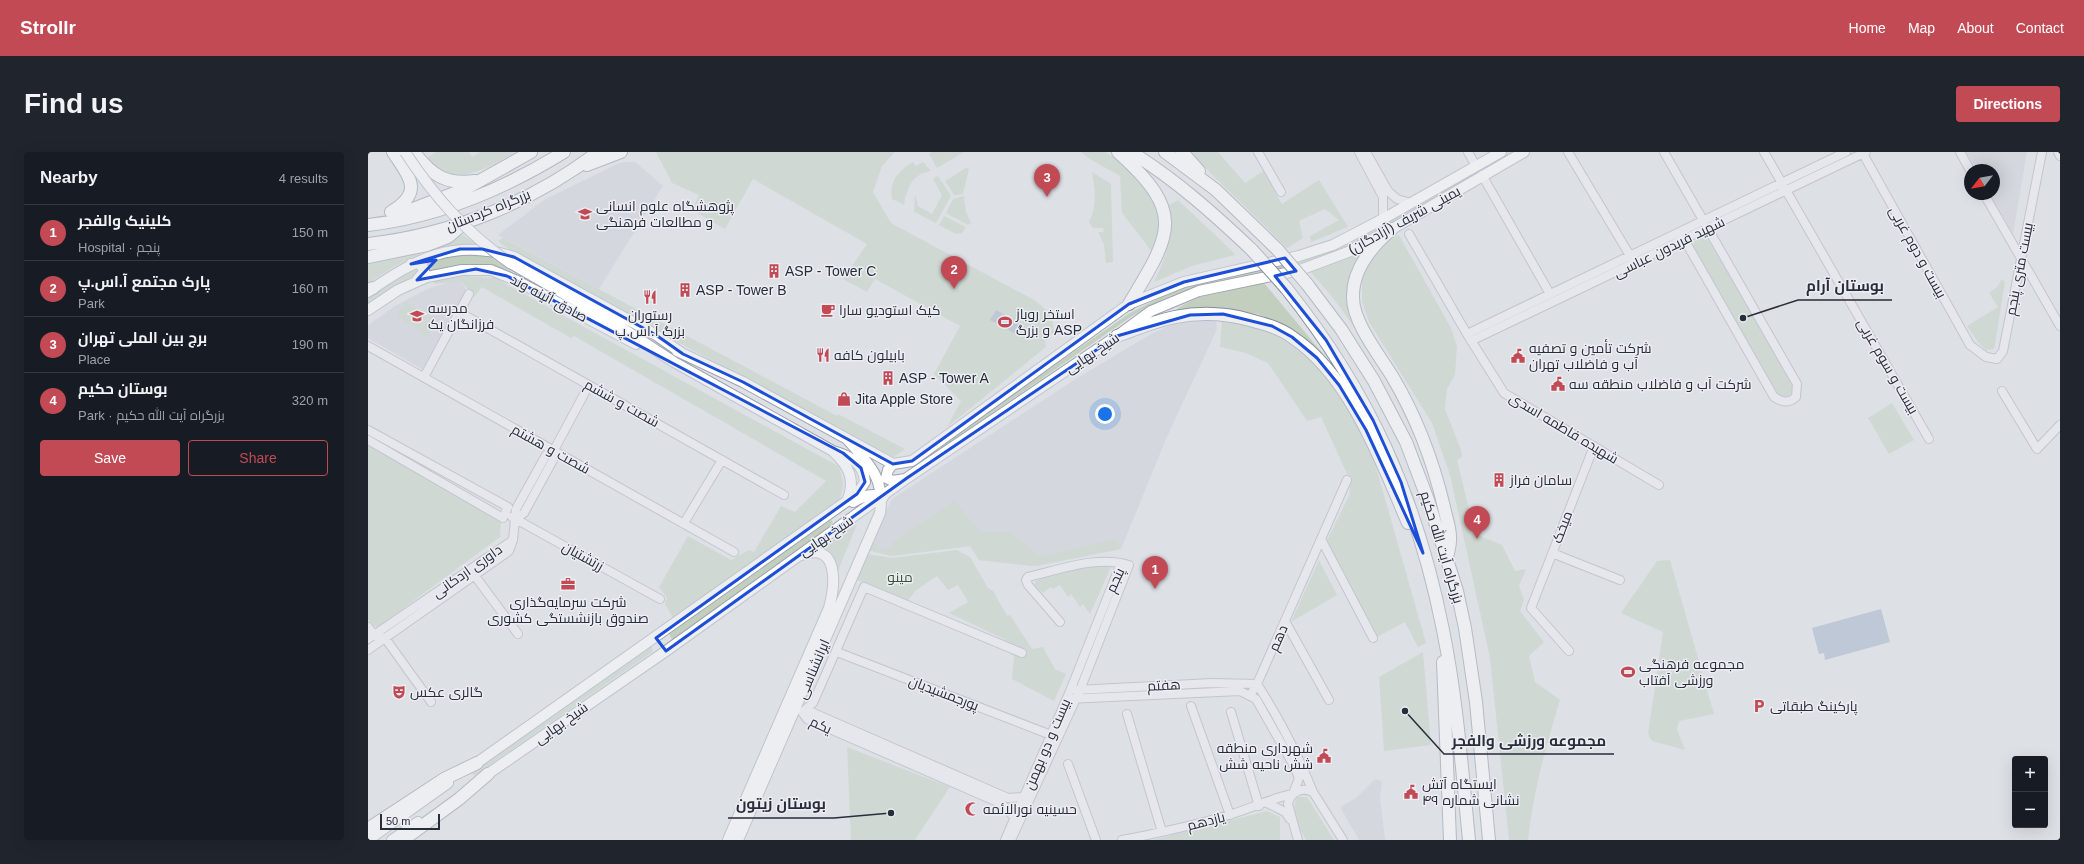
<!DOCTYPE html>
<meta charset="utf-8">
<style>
:root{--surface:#171b24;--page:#20242c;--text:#f1f3f6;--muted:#9ea1a6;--line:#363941;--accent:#c24a55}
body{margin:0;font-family:Arial,Cairo,sans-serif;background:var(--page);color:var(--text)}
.controls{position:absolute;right:12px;bottom:12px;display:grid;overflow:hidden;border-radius:4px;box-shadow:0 4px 16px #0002}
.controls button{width:36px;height:36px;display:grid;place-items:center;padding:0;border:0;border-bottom:1px solid var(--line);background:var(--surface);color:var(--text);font:20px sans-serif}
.compass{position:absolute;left:1596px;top:12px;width:36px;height:36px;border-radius:50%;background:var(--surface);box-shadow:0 4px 16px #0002;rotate:239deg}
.scale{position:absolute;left:12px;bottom:10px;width:60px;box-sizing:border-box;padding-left:4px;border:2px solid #282d3a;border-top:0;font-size:11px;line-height:14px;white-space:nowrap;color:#282d3a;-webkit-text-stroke:3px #eceef3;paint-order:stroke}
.you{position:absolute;left:737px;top:262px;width:14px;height:14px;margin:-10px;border:3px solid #fff;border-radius:50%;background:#1a73e8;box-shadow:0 0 0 6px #1a73e833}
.badge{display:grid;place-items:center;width:26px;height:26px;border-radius:50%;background:var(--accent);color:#fff;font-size:13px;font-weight:700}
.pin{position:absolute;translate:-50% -33px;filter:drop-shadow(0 1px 2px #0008)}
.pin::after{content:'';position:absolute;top:21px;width:14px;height:12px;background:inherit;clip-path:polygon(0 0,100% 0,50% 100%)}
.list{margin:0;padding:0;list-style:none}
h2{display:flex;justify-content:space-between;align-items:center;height:52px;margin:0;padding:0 16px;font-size:17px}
h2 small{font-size:13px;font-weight:400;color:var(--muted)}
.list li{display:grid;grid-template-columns:26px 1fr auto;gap:12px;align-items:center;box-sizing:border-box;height:56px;padding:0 16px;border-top:1px solid var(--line)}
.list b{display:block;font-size:15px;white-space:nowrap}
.list p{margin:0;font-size:13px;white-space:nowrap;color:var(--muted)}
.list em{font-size:13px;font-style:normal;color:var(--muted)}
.actions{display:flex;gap:8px;padding:12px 16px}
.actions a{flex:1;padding:9px 0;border:1px solid var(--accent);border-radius:4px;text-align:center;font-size:14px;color:var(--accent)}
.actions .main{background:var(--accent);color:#fff}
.map{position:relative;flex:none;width:1692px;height:688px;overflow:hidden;border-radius:4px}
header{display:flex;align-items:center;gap:24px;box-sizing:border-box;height:56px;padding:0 20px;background:var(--accent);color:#fff}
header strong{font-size:19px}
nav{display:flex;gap:22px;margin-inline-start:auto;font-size:14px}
.intro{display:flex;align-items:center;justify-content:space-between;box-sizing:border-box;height:96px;padding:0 24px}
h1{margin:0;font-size:28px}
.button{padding:10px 18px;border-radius:4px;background:var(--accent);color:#fff;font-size:14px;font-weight:700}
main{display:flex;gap:24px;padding:0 24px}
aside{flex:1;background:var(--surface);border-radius:4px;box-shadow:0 4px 16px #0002}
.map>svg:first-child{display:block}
.built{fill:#cbcfd6}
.green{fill:#c2cebe}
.water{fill:#9aabc3}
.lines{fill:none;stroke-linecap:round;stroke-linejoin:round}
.minor-casing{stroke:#a3a7ae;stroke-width:10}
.major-casing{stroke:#9da3b0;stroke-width:12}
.highway-casing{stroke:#858c9b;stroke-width:14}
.minor{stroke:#eff0f4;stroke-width:8}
.major{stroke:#fff;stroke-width:10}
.highway{stroke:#fff;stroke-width:12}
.major-bridge-casing{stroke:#9da3b0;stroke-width:12;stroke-linecap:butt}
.highway-bridge-casing{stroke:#858c9b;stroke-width:14;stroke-linecap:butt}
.major-bridge{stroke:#fff;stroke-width:10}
.highway-bridge{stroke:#fff;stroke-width:12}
.marked{fill:none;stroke:#1d4ed8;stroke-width:3;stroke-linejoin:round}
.labels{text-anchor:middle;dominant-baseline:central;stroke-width:3;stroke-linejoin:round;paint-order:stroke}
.poi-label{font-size:14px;fill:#282d3a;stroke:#eceef3;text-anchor:start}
.street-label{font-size:14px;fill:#282d3a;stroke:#eceef3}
.park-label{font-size:14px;fill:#3a5536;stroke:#eceef3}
.leader{fill:none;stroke:#282d3a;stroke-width:1.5}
.callout-dot{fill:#282d3a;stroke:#eceef3;stroke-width:1.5}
.callout-label{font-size:15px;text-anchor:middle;font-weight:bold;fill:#282d3a;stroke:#eceef3;stroke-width:3;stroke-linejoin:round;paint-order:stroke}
</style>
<header>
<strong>Strollr</strong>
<nav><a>Home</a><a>Map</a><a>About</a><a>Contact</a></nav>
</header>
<div class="intro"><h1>Find us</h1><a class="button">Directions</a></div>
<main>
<aside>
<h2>Nearby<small>4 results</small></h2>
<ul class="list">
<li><span class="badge">1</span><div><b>کلینیک والفجر</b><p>Hospital · پنجم</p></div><em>150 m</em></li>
<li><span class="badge">2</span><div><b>پارک مجتمع آ.اس.پ</b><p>Park</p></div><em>160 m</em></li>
<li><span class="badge">3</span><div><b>برج بین الملی تهران</b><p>Place</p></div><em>190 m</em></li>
<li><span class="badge">4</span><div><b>بوستان حکیم</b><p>Park · بزرگراه آیت الله حکیم</p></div><em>320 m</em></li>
</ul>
<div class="actions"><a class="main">Save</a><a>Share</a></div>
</aside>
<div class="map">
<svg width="1692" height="688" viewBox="0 0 1692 688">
<rect width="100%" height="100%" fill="#dde0e5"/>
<!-- built -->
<path class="built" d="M1598,0H1659L1645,82L1622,42H1626V18H1609Z
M257,10H267L295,34L231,137L130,83L176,48L249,12Z
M85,129H93L99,139L54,217L0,186V173L27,154L59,137Z
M848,168L849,177L798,287L753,397L664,414L611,408L602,394L524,404L499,398L524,347L585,307L706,228L783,182L805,172Z
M1007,627L1014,629L1012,646L1017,688H991L972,655L988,646Z"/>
<!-- green -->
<path class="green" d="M68,0H101L104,5L112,0H147C127,12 98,30 74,20C68,17 62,12 56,8Z
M288,0H527L514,14L505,40L523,71L666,148C680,159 685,163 686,180L677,189L678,195L579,275L593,249L566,222L592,174L507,127L499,140L475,127L499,92L385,27L357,77L324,58L331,43L304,31Z
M564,0H596L569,16L561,2Z
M713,0H737L751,8L789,51L791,84L785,101L754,61L752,24L720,6Z
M821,0H850L877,31L895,19L914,52L951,28L980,75L943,90L942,84L971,68L957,57L931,69L935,86L919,96Z
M1141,0H1151L980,95L940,110L828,135L798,146L764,164L568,300L586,283L762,161L809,137L822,133L959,100L978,92Z
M545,10L548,14L555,10L563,19C544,22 539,36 536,53L524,47C521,29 530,19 545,10Z
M598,16L601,17L595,42L586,43L577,29Z
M724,20L743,32L745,110L738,111L736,92L730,80H736L735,76H725L721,70C729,54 727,37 724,20Z
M570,24L583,44L568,71L546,60L547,42L550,54L564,62L574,43L565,27Z
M596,44L598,60L603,71L600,73L578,61L585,47Z
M810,48L863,98L867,103L824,114L786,130C799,104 805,82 801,53Z
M576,64L598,75L594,81L588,82L571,73Z
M95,83L109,92C64,94 35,106 0,132V111L50,99Z
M1031,83L1083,176L1089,195L1087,223L1079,237L1077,257L1093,298L1094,305L1089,308L1107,382L1134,393L1147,419L1158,417L1151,434L1156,448L1152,459L1176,490L1161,504L1167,530L1192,548C1178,594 1165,640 1160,688H1141L1122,506L1082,323L1064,271L1001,170L994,149V123L998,114L1016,89Z
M1333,85L1340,88L1343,92L1426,232V237C1422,246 1416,246 1407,243L1325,95L1326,90Z
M135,86L469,264L470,262L537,297L526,305L505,295L148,103L130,89Z
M997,95L982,121L981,141L1055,291L1050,293C1030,247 1005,201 976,161C966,146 953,132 941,118Z
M114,99L148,123L89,114L61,120L59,111L64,105Z
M51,114L53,115L50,121L0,154V146Z
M97,124L127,126L470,314C476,327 477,335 471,348L305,466L297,452L299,446L291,435L320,384L363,408L381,398L386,400L413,354L427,360L458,329L206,184L203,186L114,135L106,145L93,129L66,132V128Z
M1634,127L1637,130L1627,192L1626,197L1618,198L1610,190L1599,174L1630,155L1621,141L1629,135Z
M896,131L955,202H951L906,169L890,162L841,155L805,160C830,140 866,137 896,131Z
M37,149L60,163L51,178L28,164Z
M62,163L71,169L60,185L51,180Z
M854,167C867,169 881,170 893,175C954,199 984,259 1008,315L1058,491L1050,495L1037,470L1007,486L958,390L982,342L980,324L953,265L939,269L900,211L878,201L852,195Z
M1524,251L1546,288L1521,302L1500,266Z
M0,293L133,367L132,385L10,475L5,474L0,467Z
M587,348L613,380H643L671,404L747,387L753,397L668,414L611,408L602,394L524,404L499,398L502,390L509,391V396L525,395V389Z
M463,368L465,370L453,383L305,487L303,486L301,481Z
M489,372L470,419L465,406L450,398Z
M589,398L602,405L620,436L625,439L639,464L642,463L664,497L675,495L687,517L698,522L686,549L644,527L646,504L635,496L636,487L581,461L600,450L590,433L580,438L569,424L547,439L539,450L487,427L499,402L524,406Z
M951,408L969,443L923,470Z
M1302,408L1346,562L1311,569L1309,577L1317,598L1284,589L1280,582L1295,480L1253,461L1289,409Z
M726,413L743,415L722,462L715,452L712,455L703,442L700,445L692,433L685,437L683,435L675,441L666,433L669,428Z
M281,494L284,495V500L106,624L104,620L112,614Z
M1055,500L1063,593L1016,599L1011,525Z
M479,595L582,635L547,688H483Z
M929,645H939L966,688H938C931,675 922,661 929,645Z
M899,659L912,665V688H784Z"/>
<!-- water -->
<path class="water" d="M628,158L652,171L646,181L622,168Z
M1513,457L1522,490L1457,508L1456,501L1451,502L1444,476Z"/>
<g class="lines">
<defs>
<path id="minor" d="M890,0L913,40
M991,0L1015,45V67
M998,0L1020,39L1029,47L1043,51
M1100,0L1108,14
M1200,0L1264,107
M1296,0L1429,232L1428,245C1420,252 1414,250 1406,245L1312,80
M1396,0L1561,287
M1494,0L1602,193L1618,205L1629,207L1635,199L1674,0
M1592,0L1602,18
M1690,0L1692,4
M1114,23L1182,142
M1616,42L1692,174
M1041,82L1099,182L1136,241L1291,333
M91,160L416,343
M1099,182L1478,0
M1103,189L1498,0
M0,194L366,400
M56,225L101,142
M1634,239L1669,297L1692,273
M0,278L140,355L135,366L0,288
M144,365L292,447
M147,367L156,361L185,308L186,298L221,233
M316,371L354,308
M953,387L1005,486
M1184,401L1252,428
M104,420L150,482
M917,469L961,548
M0,475L6,483L17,486L63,550
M0,487L145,388
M0,498L141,399L145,388L148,357L178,303L186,298
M1201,499L1163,456L1226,294
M469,500L683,583
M889,532C911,566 930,603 945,640
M708,538L844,531L889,532
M883,542L889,532L979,328
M699,547L872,539L888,547L926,614L931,626L925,642C904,646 884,656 864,662C828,673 791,681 754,688
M823,554L862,663
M434,560L445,551L496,435L654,501
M434,560L439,567L634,652L647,666
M434,560L441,559L640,646L656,645
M863,560L891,654
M759,562L794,680
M700,612L728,688
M899,651L917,660L922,667
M637,688L702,539L753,411
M643,688L712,538L761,413C729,403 691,418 660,425L658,428L660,433L692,470
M930,688L920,652C923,639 934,635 945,640L975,688"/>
<path id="major" d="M142,111L245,170L306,210L465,299C481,314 488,328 479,349
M43,112L51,111L56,117V120L49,128
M0,140C49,106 86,86 146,105L288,183L315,202
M0,158L30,138L59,125L94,118H123L147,128L268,192
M309,199L375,230L525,312
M525,312L544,309L761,152L816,130L931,104L965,93L1015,67L1133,0
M525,312L520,318L518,326L525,329L537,327
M485,350C495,345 503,340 515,345
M103,615L489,342L497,330C496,312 481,303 465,299
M114,626L298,499L539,326L749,184L783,159L831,139L932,118L980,100L1024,77L1156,0
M0,688L80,631
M24,688L50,670
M360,688L461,456C467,434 472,389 433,403
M370,688L512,361C517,326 501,312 479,287"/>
<path id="highway" d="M46,0C63,23 78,33 107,29
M750,0C818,61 804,81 761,152
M763,0C808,28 846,62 884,98
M797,0L848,38L909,97
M814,0L831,19
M219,13L253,0
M23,60C56,40 42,26 25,0
M29,63L97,37L163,0
M0,73C71,65 136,37 196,0
M1024,77C1004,94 984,118 985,146C985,170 1011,203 1024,224C1048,264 1065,309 1076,355C1078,365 1082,375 1082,385C1083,392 1080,399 1079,406
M0,92C82,83 165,50 230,0
M0,105L59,93L80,85L94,73
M939,132L973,177L1006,229L1038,290L1060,348L1089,439L1097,476L1108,550L1121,688
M918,136C1002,241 1049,347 1075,478C1089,547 1094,618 1101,688
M0,138L5,136
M749,184C768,177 787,169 807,165C832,160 857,161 882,168C897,172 912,176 924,185C982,223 1014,310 1040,371
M1075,510L1082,688
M0,677L76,627L109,611
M35,688L91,647L120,622"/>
</defs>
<!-- minor casing -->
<use href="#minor" class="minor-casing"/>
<!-- major casing -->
<use href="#major" class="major-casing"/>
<!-- highway casing -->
<use href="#highway" class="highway-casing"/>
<!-- minor -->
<use href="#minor" class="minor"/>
<!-- major -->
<use href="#major" class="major"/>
<!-- highway -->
<use href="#highway" class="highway"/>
<defs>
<path id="major-bridge" d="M37,0C66,44 98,81 142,111"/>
<path id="highway-bridge" d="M909,97L939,132
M884,98L918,136"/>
</defs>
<!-- major-bridge casing -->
<use href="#major-bridge" class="major-bridge-casing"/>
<!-- highway-bridge casing -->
<use href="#highway-bridge" class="highway-bridge-casing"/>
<!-- major-bridge -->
<use href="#major-bridge" class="major-bridge"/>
<!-- highway-bridge -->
<use href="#highway-bridge" class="highway-bridge"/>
</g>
<!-- marked area -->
<path d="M0 0H1692V688H0ZM92,97H114L146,105L288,183L315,202L375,230L525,312L544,309L761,152L816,130L917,106L928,119L907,124L958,188L1005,268L1033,330L1055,401L998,278L971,233L949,206L924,185L904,174L855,162L822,163L749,184L539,326L298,499L288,486L489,342L497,330L493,316L475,301L139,124L108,117L49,128L68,108L43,112Z" fill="#dde0e5" fill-opacity=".55" fill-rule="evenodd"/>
<path class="marked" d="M92,97H114L146,105L288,183L315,202L375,230L525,312L544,309L761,152L816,130L917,106L928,119L907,124L958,188L1005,268L1033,330L1055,401L998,278L971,233L949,206L924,185L904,174L855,162L822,163L749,184L539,326L298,499L288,486L489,342L497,330L493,316L475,301L139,124L108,117L49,128L68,108L43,112Z"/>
<!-- icons -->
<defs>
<symbol id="university-bare" viewBox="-9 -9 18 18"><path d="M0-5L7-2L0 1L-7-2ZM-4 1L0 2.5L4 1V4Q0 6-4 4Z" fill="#c24a55" stroke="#eceef3" stroke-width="2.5" paint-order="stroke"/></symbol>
<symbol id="building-bare" viewBox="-9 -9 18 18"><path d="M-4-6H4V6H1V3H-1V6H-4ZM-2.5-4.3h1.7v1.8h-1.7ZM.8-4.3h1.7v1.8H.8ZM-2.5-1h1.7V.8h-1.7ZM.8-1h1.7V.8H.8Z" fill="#c24a55" stroke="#eceef3" stroke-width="2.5" paint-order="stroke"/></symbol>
<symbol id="restaurant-bare" viewBox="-9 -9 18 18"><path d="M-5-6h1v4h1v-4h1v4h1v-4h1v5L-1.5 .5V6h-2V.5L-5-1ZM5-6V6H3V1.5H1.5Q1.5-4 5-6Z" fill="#c24a55" stroke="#eceef3" stroke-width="2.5" paint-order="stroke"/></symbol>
<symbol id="cafe-bare" viewBox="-9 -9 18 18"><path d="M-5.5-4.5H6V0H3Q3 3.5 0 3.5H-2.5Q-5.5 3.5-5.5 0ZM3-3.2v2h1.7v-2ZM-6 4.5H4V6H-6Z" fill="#c24a55" stroke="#eceef3" stroke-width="2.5" paint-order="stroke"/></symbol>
<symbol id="school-bare" viewBox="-9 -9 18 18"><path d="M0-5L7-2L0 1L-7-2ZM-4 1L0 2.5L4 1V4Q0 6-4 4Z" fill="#c24a55" stroke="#eceef3" stroke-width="2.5" paint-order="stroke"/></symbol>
<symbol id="stadium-bare" viewBox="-9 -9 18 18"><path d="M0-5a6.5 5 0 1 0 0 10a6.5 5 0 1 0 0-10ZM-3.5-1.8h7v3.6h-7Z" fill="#c24a55" stroke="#eceef3" stroke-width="2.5" paint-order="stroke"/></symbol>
<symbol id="civic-bare" viewBox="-9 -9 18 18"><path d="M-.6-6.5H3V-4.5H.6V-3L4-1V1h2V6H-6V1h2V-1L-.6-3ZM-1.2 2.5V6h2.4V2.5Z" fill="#c24a55" stroke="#eceef3" stroke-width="2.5" paint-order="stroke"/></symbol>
<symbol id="shop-bare" viewBox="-9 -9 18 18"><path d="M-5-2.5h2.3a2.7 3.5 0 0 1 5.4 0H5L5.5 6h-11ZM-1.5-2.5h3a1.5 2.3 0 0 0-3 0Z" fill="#c24a55" stroke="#eceef3" stroke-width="2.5" paint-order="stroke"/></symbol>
<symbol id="office-bare" viewBox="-9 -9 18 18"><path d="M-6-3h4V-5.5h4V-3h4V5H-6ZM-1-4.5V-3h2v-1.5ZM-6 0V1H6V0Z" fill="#c24a55" stroke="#eceef3" stroke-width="2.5" paint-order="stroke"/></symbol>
<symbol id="theatre-bare" viewBox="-9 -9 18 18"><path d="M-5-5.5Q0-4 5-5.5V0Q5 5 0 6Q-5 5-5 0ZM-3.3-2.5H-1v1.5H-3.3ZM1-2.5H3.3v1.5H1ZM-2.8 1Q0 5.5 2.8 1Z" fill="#c24a55" stroke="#eceef3" stroke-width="2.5" paint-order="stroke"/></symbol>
<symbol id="parking-bare" viewBox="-9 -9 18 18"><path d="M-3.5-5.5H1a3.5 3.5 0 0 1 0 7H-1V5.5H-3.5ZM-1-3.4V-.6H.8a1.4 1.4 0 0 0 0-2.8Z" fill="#c24a55" stroke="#eceef3" stroke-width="2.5" paint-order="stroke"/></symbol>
<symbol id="mosque-bare" viewBox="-9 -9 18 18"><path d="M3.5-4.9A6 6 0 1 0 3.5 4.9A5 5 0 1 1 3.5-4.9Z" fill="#c24a55" stroke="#eceef3" stroke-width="2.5" paint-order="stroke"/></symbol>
</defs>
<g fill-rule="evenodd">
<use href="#university-bare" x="207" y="52" width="20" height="20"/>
<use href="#building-bare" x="396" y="109" width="20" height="20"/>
<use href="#building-bare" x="307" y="128" width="20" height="20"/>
<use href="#restaurant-bare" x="272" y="135" width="20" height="20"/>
<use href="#cafe-bare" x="450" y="148" width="20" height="20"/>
<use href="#school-bare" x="39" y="154" width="20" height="20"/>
<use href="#stadium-bare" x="627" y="160" width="20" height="20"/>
<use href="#restaurant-bare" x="445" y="193" width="20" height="20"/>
<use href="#civic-bare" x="1140" y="194" width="20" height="20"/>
<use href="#building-bare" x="510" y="216" width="20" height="20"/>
<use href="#civic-bare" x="1180" y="222" width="20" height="20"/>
<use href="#shop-bare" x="466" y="237" width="20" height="20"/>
<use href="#building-bare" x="1121" y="318" width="20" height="20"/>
<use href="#office-bare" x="190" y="422" width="20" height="20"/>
<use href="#stadium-bare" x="1250" y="510" width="20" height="20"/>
<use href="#theatre-bare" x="21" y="530" width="20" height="20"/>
<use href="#parking-bare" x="1381" y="544" width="20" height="20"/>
<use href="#civic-bare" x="946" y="594" width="20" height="20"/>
<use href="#civic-bare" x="1033" y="630" width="20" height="20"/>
<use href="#mosque-bare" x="594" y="647" width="20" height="20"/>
</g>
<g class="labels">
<!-- poi labels -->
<g class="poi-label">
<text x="228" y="54">پژوهشگاه علوم انسانی<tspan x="228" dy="16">و مطالعات فرهنگی</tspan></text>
<text x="417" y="119">ASP - Tower C</text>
<text x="328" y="138">ASP - Tower B</text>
<text x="60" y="156">مدرسه<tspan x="60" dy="16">فرزانگان یک</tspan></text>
<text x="471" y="158">کیک استودیو سارا</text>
<text x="648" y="162">استخر روباز<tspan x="648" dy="16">و بزرگ ASP</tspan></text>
<text x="282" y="163" text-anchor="middle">رستوران<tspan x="282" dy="16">بزرگ آ.اس.پ</tspan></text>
<text x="1161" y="196">شركت تأمين و تصفيه<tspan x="1161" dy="16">آب و فاضلاب تهران</tspan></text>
<text x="466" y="203">بابیلون کافه</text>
<text x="531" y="226">ASP - Tower A</text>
<text x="1201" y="232">شرکت آب و فاضلاب منطقه سه</text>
<text x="487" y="247">Jita Apple Store</text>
<text x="1142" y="328">سامان فراز</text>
<text x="200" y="450" text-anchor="middle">شرکت سرمایه‌گذاری<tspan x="200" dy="16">صندوق بازنشستگی کشوری</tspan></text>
<text x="1271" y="512">مجموعه فرهنگی<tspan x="1271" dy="16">ورزشی آفتاب</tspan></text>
<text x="42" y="540">گالری عکس</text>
<text x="1402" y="554">پارکینگ طبقاتی</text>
<text x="945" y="596" text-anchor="end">شهرداری منطقه<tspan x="945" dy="16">شش ناحیه شش</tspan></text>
<text x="1054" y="632">ایستگاه آتش<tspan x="1054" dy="16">نشانی شماره ۴۹</tspan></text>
<text x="615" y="657">حسینیه نورالائمه</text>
</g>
<!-- street labels -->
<g class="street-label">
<text transform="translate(120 58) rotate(-22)">بزرگراه کردستان</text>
<text transform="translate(1036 68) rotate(-29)">یمینی شریف (آزادگان)</text>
<text transform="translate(1301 95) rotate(-26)">شهید فریدون عباسی</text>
<text transform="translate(1550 100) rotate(61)">بیست و دوم غربی</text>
<text transform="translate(1651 117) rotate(-79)">بیست متری پنجم</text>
<text transform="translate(181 146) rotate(28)">صادق آئینه وند</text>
<text transform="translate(724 201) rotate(-34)">شیخ بهایی</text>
<text transform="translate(1520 214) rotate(60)">بیست و سوم غربی</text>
<text transform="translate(254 251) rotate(29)">شصت و ششم</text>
<text transform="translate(1196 276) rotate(31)">شهیده فاطمه اسدی</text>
<text transform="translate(183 297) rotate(29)">شصت و هشتم</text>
<text transform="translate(1194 375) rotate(-69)">میخک</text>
<text transform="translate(458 384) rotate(-34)">شیخ بهایی</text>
<text transform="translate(1074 395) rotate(73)">بزرگراه آیت الله حکیم</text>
<text transform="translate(215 404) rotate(29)">زرتشتیان</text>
<text transform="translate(99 419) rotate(-35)">داوری اردکانی</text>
<text transform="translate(747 428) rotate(-65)">پنجم</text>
<text transform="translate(910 486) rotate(-66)">دهم</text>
<text transform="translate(445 517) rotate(-67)">ایرانشناسی</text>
<text transform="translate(796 533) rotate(-3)">هفتم</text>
<text transform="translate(576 541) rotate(21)">پورجمشیدیان</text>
<text transform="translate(193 571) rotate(-35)">شیخ بهایی</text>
<text transform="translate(453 573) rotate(26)">یکم</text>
<text transform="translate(679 592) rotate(-67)">بیست و دو بهمن</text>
<text transform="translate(838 669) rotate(-14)">یازدهم</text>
</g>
<!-- park labels -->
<g class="park-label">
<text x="532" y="425">مینو</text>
</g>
</g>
<!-- callouts -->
<path class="leader" d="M1375 166L1430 148H1524M1037 559L1076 602H1246M523 661L466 666H360"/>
<g class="callout-dot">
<circle cx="1375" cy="166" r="4"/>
<circle cx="1037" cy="559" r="4"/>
<circle cx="523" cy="661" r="4"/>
</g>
<g class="callout-label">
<text x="1477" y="139">بوستان آرام</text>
<text x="1161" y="594">مجموعه ورزشی والفجر</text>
<text x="413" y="657">بوستان زیتون</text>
</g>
</svg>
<div class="controls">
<button>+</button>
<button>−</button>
</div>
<svg class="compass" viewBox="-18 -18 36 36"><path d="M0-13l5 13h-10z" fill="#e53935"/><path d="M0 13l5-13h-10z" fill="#9ea1a6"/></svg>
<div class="scale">50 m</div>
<div class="you"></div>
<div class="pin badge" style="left:787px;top:437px">1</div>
<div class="pin badge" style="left:586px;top:137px">2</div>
<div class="pin badge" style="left:679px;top:45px">3</div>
<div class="pin badge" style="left:1109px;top:387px">4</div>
</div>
</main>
